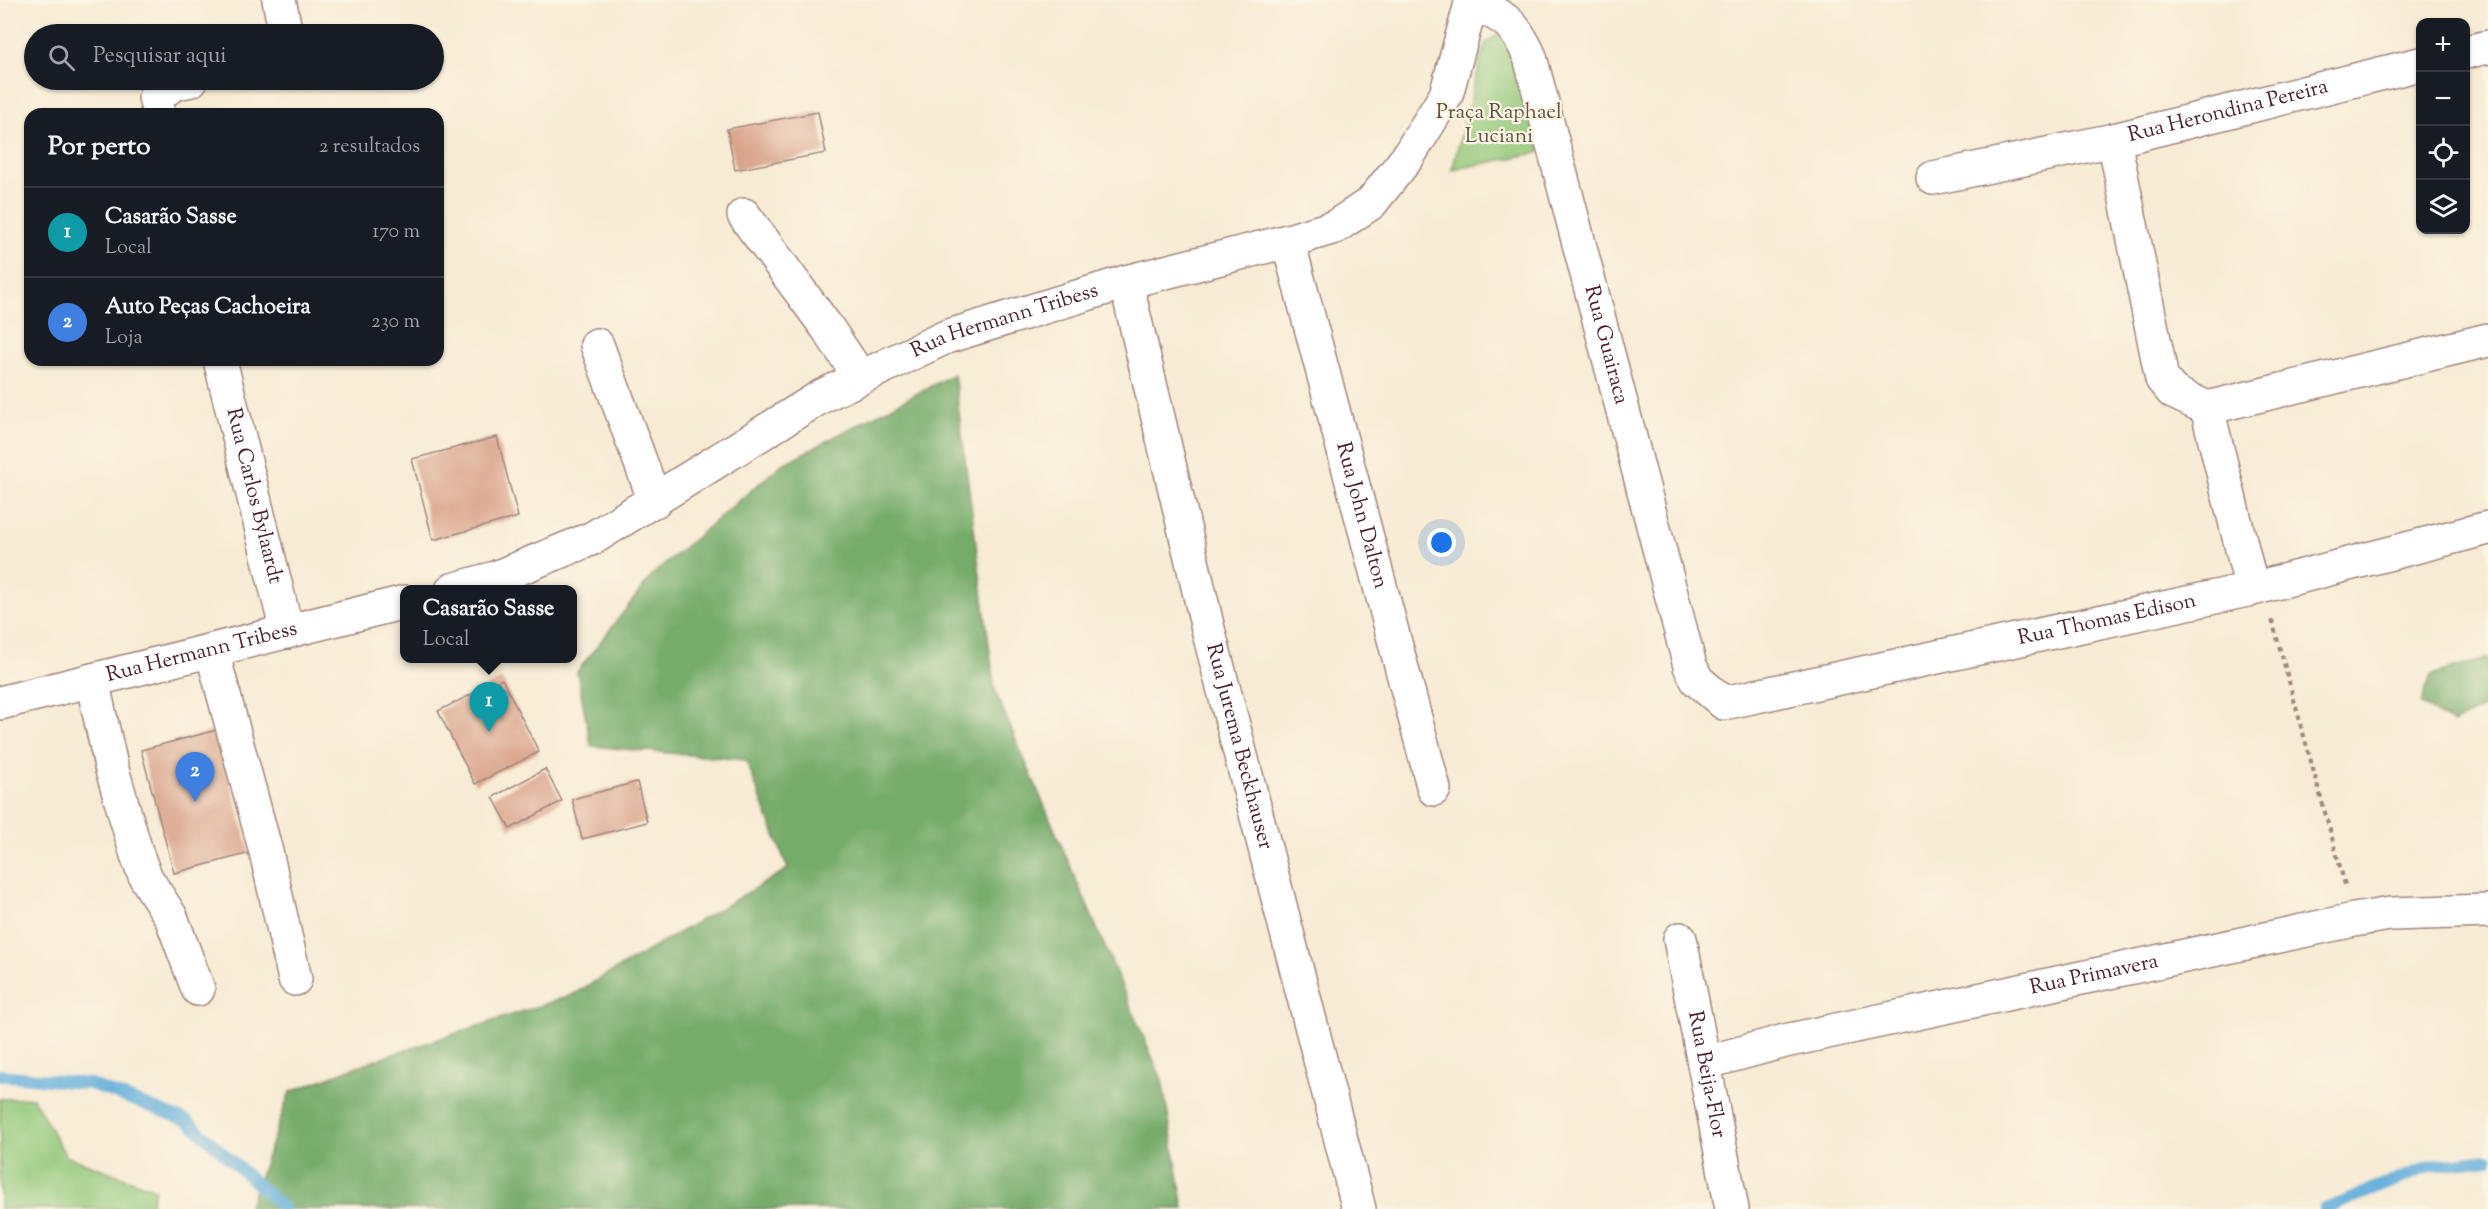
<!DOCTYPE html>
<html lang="pt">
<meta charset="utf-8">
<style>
:root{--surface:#171b24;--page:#242831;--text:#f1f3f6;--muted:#9ea1a6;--line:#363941;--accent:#d1495b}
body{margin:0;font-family:"Sorts Mill Goudy",serif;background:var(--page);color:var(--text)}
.controls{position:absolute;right:18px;top:18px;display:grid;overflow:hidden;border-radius:12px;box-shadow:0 2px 4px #0004}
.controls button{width:54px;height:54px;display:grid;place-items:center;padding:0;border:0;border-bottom:2px solid var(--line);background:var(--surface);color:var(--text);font:30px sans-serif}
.you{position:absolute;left:1442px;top:543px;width:21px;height:21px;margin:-15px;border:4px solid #fff;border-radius:50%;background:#1a73e8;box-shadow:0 0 0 9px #1a73e833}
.badge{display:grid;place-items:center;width:39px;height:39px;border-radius:50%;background:var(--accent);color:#fff;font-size:20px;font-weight:700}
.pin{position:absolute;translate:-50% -50px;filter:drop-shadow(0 2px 3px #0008)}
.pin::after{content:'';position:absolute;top:32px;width:21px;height:18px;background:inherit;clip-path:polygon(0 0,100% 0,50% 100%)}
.popup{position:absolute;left:400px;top:585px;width:177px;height:78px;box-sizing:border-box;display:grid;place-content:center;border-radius:12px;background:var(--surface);filter:drop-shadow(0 2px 4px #0005);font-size:20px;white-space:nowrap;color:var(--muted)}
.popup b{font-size:22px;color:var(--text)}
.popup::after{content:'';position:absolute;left:50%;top:100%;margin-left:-12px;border:12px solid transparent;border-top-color:var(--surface)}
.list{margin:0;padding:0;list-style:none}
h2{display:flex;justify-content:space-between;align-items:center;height:78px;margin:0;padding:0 24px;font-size:26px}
h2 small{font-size:20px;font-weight:400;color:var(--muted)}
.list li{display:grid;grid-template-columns:39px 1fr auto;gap:18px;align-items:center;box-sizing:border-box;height:90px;padding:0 24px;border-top:2px solid var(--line)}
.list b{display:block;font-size:22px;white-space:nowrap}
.list p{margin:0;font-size:20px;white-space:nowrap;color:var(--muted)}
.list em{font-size:20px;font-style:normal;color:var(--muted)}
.icon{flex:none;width:33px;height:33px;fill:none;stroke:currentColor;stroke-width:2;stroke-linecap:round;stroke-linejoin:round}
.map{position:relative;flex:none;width:2488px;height:1209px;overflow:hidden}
.search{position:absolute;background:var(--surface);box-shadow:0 2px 4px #0004;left:24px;top:24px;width:420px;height:66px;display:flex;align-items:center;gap:15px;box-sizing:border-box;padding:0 21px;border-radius:33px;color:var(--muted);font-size:22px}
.panel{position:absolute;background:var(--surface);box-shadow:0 2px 4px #0004;left:24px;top:108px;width:420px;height:258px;border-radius:18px}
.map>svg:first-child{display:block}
.green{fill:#93c87a;stroke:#6e7452;stroke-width:1.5}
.forest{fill:#76ac6a;stroke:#60664a;stroke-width:1.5}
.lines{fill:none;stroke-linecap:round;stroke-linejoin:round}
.stream{stroke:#61adda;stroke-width:12}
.building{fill:#d9a289}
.minor-casing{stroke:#a0857f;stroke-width:36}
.major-casing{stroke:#a0857f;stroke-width:36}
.path{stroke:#a0857f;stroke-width:4;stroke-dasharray:4.5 4.5;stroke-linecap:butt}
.minor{stroke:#fff;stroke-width:33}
.major{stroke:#fff;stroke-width:33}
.labels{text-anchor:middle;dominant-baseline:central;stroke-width:4.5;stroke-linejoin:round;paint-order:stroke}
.street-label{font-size:21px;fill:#4a1f2b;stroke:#fcf5e5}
.park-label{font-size:21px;fill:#605243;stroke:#fcf5e5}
</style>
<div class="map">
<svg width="2488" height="1209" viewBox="0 0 2488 1209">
<rect width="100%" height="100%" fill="#fcf5e5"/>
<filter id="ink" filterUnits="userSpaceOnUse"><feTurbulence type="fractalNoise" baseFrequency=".0167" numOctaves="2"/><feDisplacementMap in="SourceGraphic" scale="12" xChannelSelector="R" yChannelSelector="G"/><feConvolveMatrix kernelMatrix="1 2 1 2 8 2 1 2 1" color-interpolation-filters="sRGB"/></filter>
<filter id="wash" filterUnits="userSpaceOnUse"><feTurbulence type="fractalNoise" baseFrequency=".008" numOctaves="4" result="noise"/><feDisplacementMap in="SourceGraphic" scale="24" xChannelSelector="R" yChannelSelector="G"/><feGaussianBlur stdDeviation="1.35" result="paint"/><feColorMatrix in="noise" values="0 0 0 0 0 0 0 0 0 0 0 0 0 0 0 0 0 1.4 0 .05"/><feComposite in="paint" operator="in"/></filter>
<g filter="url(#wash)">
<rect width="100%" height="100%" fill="#f7ebd3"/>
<!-- green -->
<path class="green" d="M1497,35L1512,45L1541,152L1452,170L1485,44Z
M33,1098L66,1156L155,1189L150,1209H0V1099Z"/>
<!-- forest -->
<path class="forest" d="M954,374L995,691L1162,1080L1184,1209H248L290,1092L363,1064L572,995L788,869L746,760L591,746L577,672L654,573L781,465Z
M2488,658V705L2453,724L2421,704L2431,675Z"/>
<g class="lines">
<!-- stream -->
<path class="stream" d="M0,1075L90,1084L188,1121L284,1209
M2325,1209L2431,1166L2488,1159"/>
</g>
<g id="blocks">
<!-- building -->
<path class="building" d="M818,112L826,153L735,170L727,129Z
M497,437L518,517L433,540L412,459Z
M502,679L539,752L475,784L438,711Z
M217,730L250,853L174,873L141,750Z
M545,769L562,801L510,829L493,797Z
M637,782L647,822L582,839L572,799Z"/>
</g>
</g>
<g filter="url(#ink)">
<use href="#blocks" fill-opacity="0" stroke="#a0857f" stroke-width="1.5"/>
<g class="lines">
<defs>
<g id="minor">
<path d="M279,0L286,34"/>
<path id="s1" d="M1471,3C1505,16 1515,23 1530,57L1690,666L1697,680L1724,703L2252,589L2488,528"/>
<path d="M2466,52L2488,47"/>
<path d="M159,114L155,97L174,84L191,80"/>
<path d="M1933,178L2114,140"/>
<path d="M744,215L828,329L860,377"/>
<path id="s2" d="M1288,241L1434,789"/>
<path id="s3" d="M1126,282L1209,633L1359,1209"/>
<path d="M597,345L655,501"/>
<path id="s4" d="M220,360L287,632"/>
<path id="s5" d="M2207,408L2173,392L2162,379L2114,140L2420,64"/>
<path d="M2252,589L2207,408L2488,340"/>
<path d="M212,651L266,852L295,979"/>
<path d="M92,680L111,766L137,855L146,878L171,917L198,989"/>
<path id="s6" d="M1680,939L1732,1209"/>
<path id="s7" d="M1704,1063L1785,1041L2354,920L2390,914L2488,911"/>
</g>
<g id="major">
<path id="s8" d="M452,590L495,578L593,538L822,396L946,337L1126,282L1288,241L1335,227L1371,203L1407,158L1446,95L1472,0"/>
<path id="s9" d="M0,703L405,602"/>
</g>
</defs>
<!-- minor casing -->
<use href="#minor" class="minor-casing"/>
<!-- major casing -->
<use href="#major" class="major-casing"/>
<!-- path -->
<path class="path" d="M2272,620L2345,885"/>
<!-- minor -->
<use href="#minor" class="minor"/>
<!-- major -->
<use href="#major" class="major"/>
</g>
</g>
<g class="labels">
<!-- street labels -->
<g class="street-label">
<text stroke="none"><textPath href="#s5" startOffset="416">Rua Herondina Pereira</textPath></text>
<text stroke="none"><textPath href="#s8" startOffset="618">Rua Hermann Tribess</textPath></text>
<text stroke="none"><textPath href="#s1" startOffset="381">Rua Guairaca</textPath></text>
<text stroke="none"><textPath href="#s4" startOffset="140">Rua Carlos Bylaardt</textPath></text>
<text stroke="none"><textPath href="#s2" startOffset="284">Rua John Dalton</textPath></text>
<text stroke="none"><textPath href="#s1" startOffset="1156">Rua Thomas Edison</textPath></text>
<text stroke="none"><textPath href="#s9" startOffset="208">Rua Hermann Tribess</textPath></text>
<text stroke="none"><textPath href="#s3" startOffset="478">Rua Jurema Beckhauser</textPath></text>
<text stroke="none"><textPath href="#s7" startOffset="400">Rua Primavera</textPath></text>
<text stroke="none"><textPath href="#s6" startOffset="138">Rua Beija-Flor</textPath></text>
</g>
<!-- park labels -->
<g class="park-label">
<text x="1499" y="113">Praça Raphael<tspan x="1499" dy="24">Luciani</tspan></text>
</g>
</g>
</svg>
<div class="controls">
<button>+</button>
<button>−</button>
<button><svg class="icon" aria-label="locate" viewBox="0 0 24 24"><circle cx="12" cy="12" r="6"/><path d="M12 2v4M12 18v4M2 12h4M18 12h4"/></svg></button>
<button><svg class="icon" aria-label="layers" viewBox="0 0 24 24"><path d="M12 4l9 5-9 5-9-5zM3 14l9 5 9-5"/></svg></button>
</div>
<div class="you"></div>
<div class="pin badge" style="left:489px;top:732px;background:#0f9aa8">1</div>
<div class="popup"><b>Casarão Sasse</b>Local</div>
<div class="pin badge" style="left:195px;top:802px;background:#3f7fe0">2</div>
<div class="search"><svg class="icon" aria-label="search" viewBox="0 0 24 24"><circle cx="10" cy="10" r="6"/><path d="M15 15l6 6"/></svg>Pesquisar aqui</div>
<section class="panel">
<h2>Por perto<small>2 resultados</small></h2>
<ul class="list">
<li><span class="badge" style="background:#0f9aa8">1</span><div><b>Casarão Sasse</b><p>Local</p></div><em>170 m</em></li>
<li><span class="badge" style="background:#3f7fe0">2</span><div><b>Auto Peças Cachoeira</b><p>Loja</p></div><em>230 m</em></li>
</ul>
</section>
</div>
